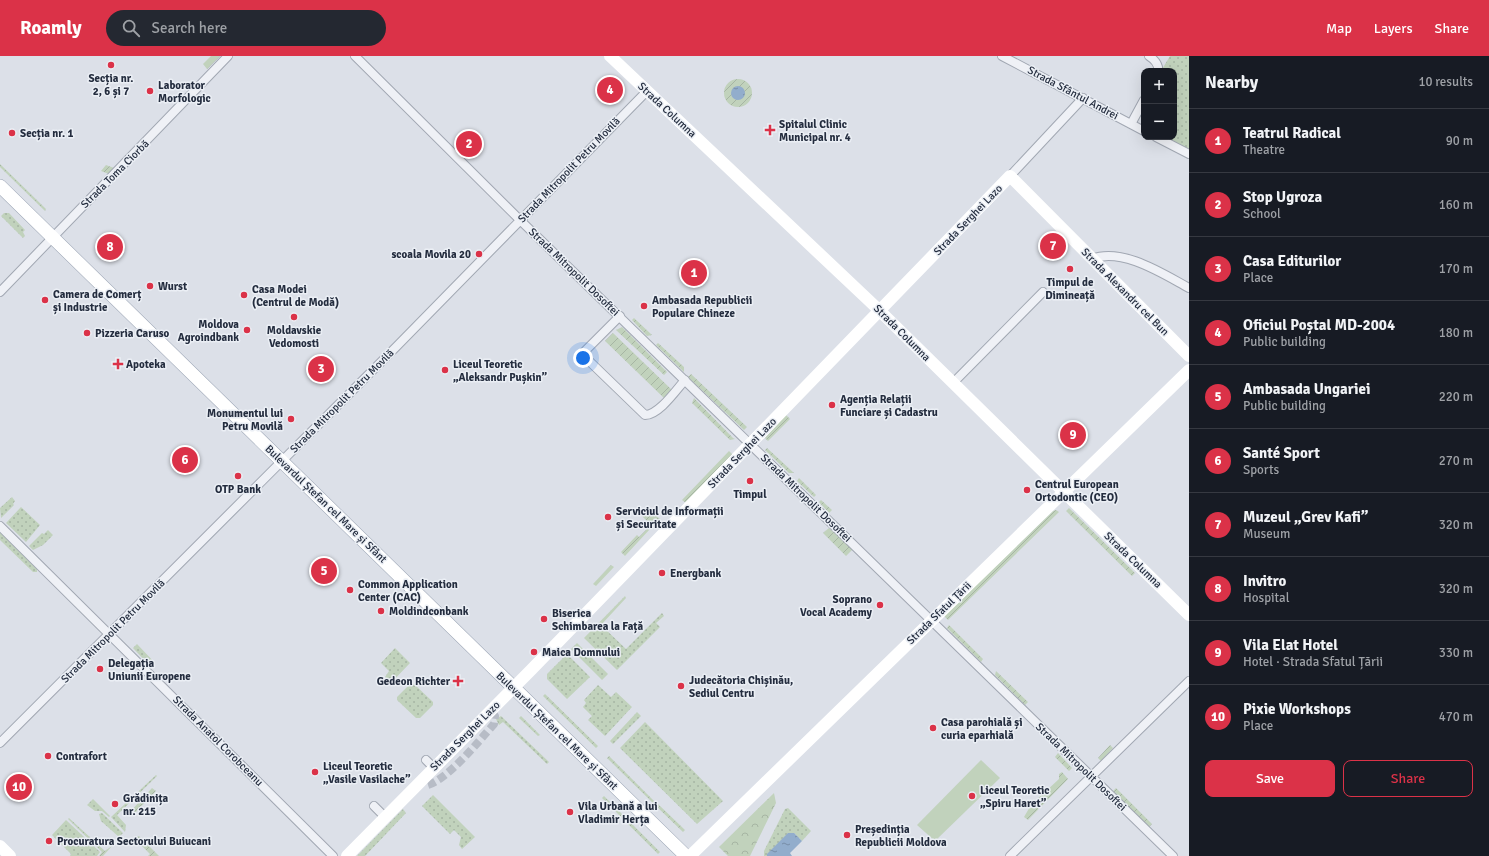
<!DOCTYPE html>
<meta charset="utf-8">
<style>
:root{--surface:#171b24;--page:#242831;--text:#f1f3f6;--muted:#9ea1a6;--line:#363941;--accent:#db3248}
body{margin:0;font-family:Signika,sans-serif;background:var(--page);color:var(--text)}
.controls{position:absolute;right:12px;top:12px;display:grid;overflow:hidden;border-radius:8px;box-shadow:0 4px 16px #0002}
.controls button{width:36px;height:36px;display:grid;place-items:center;padding:0;border:0;border-bottom:1px solid var(--line);background:var(--surface);color:var(--text);font:20px sans-serif}
.you{position:absolute;left:583px;top:302px;width:14px;height:14px;margin:-10px;border:3px solid #fff;border-radius:50%;background:#1a73e8;box-shadow:0 0 0 6px #1a73e833}
.badge{display:grid;place-items:center;width:26px;height:26px;border-radius:50%;background:var(--accent);color:#fff;font-size:13px;font-weight:700}
.pin{position:absolute;translate:-50% -50%;border:2px solid #fff;box-shadow:0 1px 4px #0006}
.list{margin:0;padding:0;list-style:none}
h2{display:flex;justify-content:space-between;align-items:center;height:52px;margin:0;padding:0 16px;font-size:17px}
h2 small{font-size:13px;font-weight:400;color:var(--muted)}
.list li{display:grid;grid-template-columns:26px 1fr auto;gap:12px;align-items:center;box-sizing:border-box;height:64px;padding:0 16px;border-top:1px solid var(--line)}
.list b{display:block;font-size:15px;white-space:nowrap}
.list p{margin:0;font-size:13px;white-space:nowrap;color:var(--muted)}
.list em{font-size:13px;font-style:normal;color:var(--muted)}
.actions{display:flex;gap:8px;padding:12px 16px}
.actions a{flex:1;padding:9px 0;border:1px solid var(--accent);border-radius:8px;text-align:center;font-size:14px;color:var(--accent)}
.actions .main{background:var(--accent);color:#fff}
.icon{flex:none;width:22px;height:22px;fill:none;stroke:currentColor;stroke-width:2;stroke-linecap:round;stroke-linejoin:round}
.map{position:relative;flex:none;width:1189px;height:800px;overflow:hidden}
header{display:flex;align-items:center;gap:24px;box-sizing:border-box;height:56px;padding:0 20px;background:var(--accent);color:#fff}
header strong{font-size:19px}
nav{display:flex;gap:22px;margin-inline-start:auto;font-size:14px}
.search{width:280px;height:36px;background:var(--page);display:flex;align-items:center;gap:10px;box-sizing:border-box;padding:0 14px;border-radius:22px;color:var(--muted);font-size:15px}
main{display:flex}
aside{flex:1;background:var(--surface)}
.map>svg:first-child{display:block}
.grass{fill:url(#grass-dots)}
.forest{fill:url(#forest-crowns)}
.garden{fill:url(#garden-furrows)}
.pitch{fill:#c1d2bc}
.water{fill:url(#water-ripples)}
.lines{fill:none;stroke-linecap:round;stroke-linejoin:round}
.street-tunnel{stroke:#b7bcc6;stroke-width:8;stroke-dasharray:8 4;stroke-linecap:butt}
.street-casing{stroke:#a1a7b2;stroke-width:10}
.primary-casing{stroke:#9aa4b4;stroke-width:14}
.street{stroke:#eff1f6;stroke-width:8}
.secondary{stroke:#fff;stroke-width:12}
.primary{stroke:#fff;stroke-width:13}
.poi-dot{fill:#db3248;stroke:#ebeff5;stroke-width:1.5}
.labels{text-anchor:middle;dominant-baseline:central;stroke-width:3;stroke-linejoin:round;paint-order:stroke}
.poi-label{font-size:11px;font-weight:bold;fill:#242d3f;stroke:#ebeff5;text-anchor:start}
.street-label{font-size:11px;fill:#242d3f;stroke:#ebeff5}
</style>
<header>
<strong>Roamly</strong>
<div class="search"><svg class="icon" aria-label="search" viewBox="0 0 24 24"><circle cx="10" cy="10" r="6"/><path d="M15 15l6 6"/></svg>Search here</div>
<nav><a>Map</a><a>Layers</a><a>Share</a></nav>
</header>
<main>
<div class="map">
<svg width="1189" height="800" viewBox="0 0 1189 800">
<defs>
<pattern id="grass-dots" width="8" height="8" patternUnits="userSpaceOnUse"><rect width="8" height="8" fill="#c1d2bc"/><path d="M2 2h.1M6 6h.1" fill="none" stroke="#a6b5a3" stroke-width="1.8" stroke-linecap="round"/></pattern>
<pattern id="forest-crowns" width="20" height="18" patternUnits="userSpaceOnUse"><rect width="20" height="18" fill="#c1d2bc"/><path d="M2 6a3 3 0 1 1 6 0M12 15a3 3 0 1 1 6 0" fill="none" stroke="#a6b5a3"/></pattern>
<pattern id="garden-furrows" width="10" height="10" patternUnits="userSpaceOnUse"><rect width="10" height="10" fill="#c1d2bc"/><path d="M-1 1l2-2M0 10L10 0M9 11l2-2" fill="none" stroke="#a6b5a3"/></pattern>
<pattern id="water-ripples" width="26" height="14" patternUnits="userSpaceOnUse"><rect width="26" height="14" fill="#92adcc"/><path d="M2 4q2-2 4 0t4 0M15 11q2-2 4 0t4 0" fill="none" stroke="#778da7"/></pattern>
</defs>
<rect width="100%" height="100%" fill="#dce0e8"/>
<!-- grass -->
<path class="grass" d="M1170,0H1189V94L1167,81H1174V15H1161Z
M4,157H9L25,174L23,176L25,180L23,182L1,160Z
M12,441L15,445L13,448L14,449L1,462L0,452Z
M21,451L40,469L26,486L6,467Z
M48,474L53,479L43,489L33,494L29,490L42,477L44,478Z
M0,476L37,513V516H33L0,484Z
M625,540L626,542L601,569L626,593L662,557L664,560L656,567L660,571L617,614L584,582Z
M577,587L608,618L602,624L571,593Z
M137,588L155,607L151,611L133,592Z
M395,592L410,607L391,627L385,621L389,615L381,607Z
M567,598L590,621L567,643L547,623V618Z
M410,628H414L433,646V649L420,662H416L397,644V641Z
M598,629L611,641L616,636L632,651L605,680L588,664L592,660L583,651L586,647L584,644Z
M637,656L641,660L613,688L610,685Z
M501,660L549,706L547,708L503,666L499,669L496,663Z
M645,666L723,745L697,768L620,692Z
M156,719L157,720L117,759L126,769L125,776L111,761Z
M433,739L475,781L462,793L459,789L461,781L454,774L450,778L422,750Z
M93,743L110,760L109,761L102,755H95L87,749Z
M788,752L811,775L802,785L794,777L767,800H764V795L785,753Z
M403,753L406,757L365,800H357Z
M102,757L123,777L119,781L101,765L99,758Z
M66,764L100,796L97,800H70L71,798L52,779Z"/>
<!-- forest -->
<path class="forest" d="M774,737L776,747L750,800H728L719,791Z"/>
<!-- garden -->
<path class="garden" d="M211,0H220L207,13L203,8Z
M724 37a14 14 0 1 1 28 0a14 14 0 1 1-28 0Z
M0,108L46,153L45,155L0,111Z
M106,109L114,112L109,118L101,115Z
M634,262L652,279L647,280L632,264Z
M622,271L667,316L664,319L616,274Z
M613,277L673,335L665,343L605,285Z
M658,287L684,311V316L656,289Z
M691,318L747,371L744,374L688,321Z
M694,342L733,382L735,383L730,384L692,347Z
M786,359L790,363L768,385L765,382Z
M767,392L794,417H789L765,394Z
M729,395L733,399L686,447L682,444Z
M799,422L816,439L814,441L797,425Z
M821,444L832,454L829,457L819,446Z
M647,452L661,464L653,471L640,458Z
M1069,452L1135,517L1132,520L1066,455Z
M1056,454L1059,456L948,564L944,560L1053,455Z
M648,472L650,473L625,500L621,496L637,479L639,481Z
M829,472L853,493L846,500L823,477Z
M611,509L614,511L596,530L593,528Z
M949,569L983,603L981,606L947,572Z
M996,615L1028,646L1025,649L995,619Z
M545,638L598,690L596,692L543,640Z
M521,660L540,679L538,680L519,662Z
M1110,689L1113,692L1101,705L1098,702Z
M1058,697L1072,712L1069,715L1055,701Z
M609,700L655,746L653,747L607,702Z
M1062,716L1068,723L1028,764L1024,761L1031,749L1059,723V718Z
M152,732L156,735L132,760L129,757Z
M1116,732L1152,768L1149,771L1113,735Z
M604,740L660,796L658,798L602,742Z
M658,748L685,774L683,776L656,750Z
M69,762L105,795L113,789L103,800H99L102,796L68,763Z
M138,780L140,781L159,800H148L150,798L135,783Z"/>
<!-- pitch -->
<path class="pitch" d="M981,704L1000,722L935,785L917,769Z"/>
<!-- water -->
<path class="water" d="M731 37a7 7 0 1 1 14 0a7 7 0 1 1-14 0Z
M788,777H794L802,785L790,797L792,800H767V798Z"/>
<g class="lines">
<!-- street-tunnel -->
<path class="street-tunnel" d="M428,729C449,722 479,685 494,668L495,660L491,655"/>
<defs>
<path id="street" d="M355,0L520,164L1173,800
M1002,0L1144,75
M1149,0C1155,4 1159,8 1158,15
M1131,68L1144,44
M1156,81L1189,98
M1010,120L1083,42
M1092,203C1122,191 1163,218 1189,232
M0,236L228,0
M620,260L584,296L586,302L645,359C659,359 676,334 685,324
M953,327L1043,236
M0,470L333,800
M0,687L397,290L647,35
M426,704L434,712
M374,750L385,761
M1010,800L1189,625"/>
<path id="primary" d="M0,130L686,800"/>
</defs>
<!-- street casing -->
<use href="#street" class="street-casing"/>
<!-- primary casing -->
<use href="#primary" class="primary-casing"/>
<!-- street -->
<use href="#street" class="street"/>
<!-- secondary -->
<path class="secondary" d="M610,0L880,255L1189,559
M0,790L10,800
M347,800L532,613L1010,120L1189,300
M690,800L1189,314"/>
<!-- primary -->
<use href="#primary" class="primary"/>
</g>
<!-- markers -->
<g class="poi-dot">
<circle cx="111" cy="9" r="4"/>
<circle cx="150" cy="35" r="4"/>
<path d="M768 68h4v4h4v4h-4v4h-4v-4h-4v-4h4z"/>
<circle cx="12" cy="77" r="4"/>
<circle cx="479" cy="198" r="4"/>
<circle cx="1070" cy="213" r="4"/>
<circle cx="150" cy="230" r="4"/>
<circle cx="244" cy="239" r="4"/>
<circle cx="45" cy="244" r="4"/>
<circle cx="644" cy="250" r="4"/>
<circle cx="294" cy="261" r="4"/>
<circle cx="247" cy="274" r="4"/>
<circle cx="87" cy="277" r="4"/>
<path d="M116 302h4v4h4v4h-4v4h-4v-4h-4v-4h4z"/>
<circle cx="445" cy="314" r="4"/>
<circle cx="832" cy="349" r="4"/>
<circle cx="291" cy="363" r="4"/>
<circle cx="238" cy="420" r="4"/>
<circle cx="750" cy="425" r="4"/>
<circle cx="1027" cy="434" r="4"/>
<circle cx="608" cy="461" r="4"/>
<circle cx="662" cy="517" r="4"/>
<circle cx="350" cy="534" r="4"/>
<circle cx="880" cy="549" r="4"/>
<circle cx="381" cy="555" r="4"/>
<circle cx="544" cy="563" r="4"/>
<circle cx="534" cy="596" r="4"/>
<circle cx="100" cy="613" r="4"/>
<path d="M456 619h4v4h4v4h-4v4h-4v-4h-4v-4h4z"/>
<circle cx="681" cy="630" r="4"/>
<circle cx="933" cy="672" r="4"/>
<circle cx="48" cy="700" r="4"/>
<circle cx="315" cy="716" r="4"/>
<circle cx="972" cy="740" r="4"/>
<circle cx="115" cy="748" r="4"/>
<circle cx="570" cy="756" r="4"/>
<circle cx="847" cy="779" r="4"/>
<circle cx="49" cy="785" r="4"/>
</g>
<g class="labels">
<!-- poi labels -->
<g class="poi-label">
<text x="111" y="22" text-anchor="middle">Secția nr.<tspan x="111" dy="13">2, 6 și 7</tspan></text>
<text x="158" y="29">Laborator<tspan x="158" dy="13">Morfologic</tspan></text>
<text x="779" y="68">Spitalul Clinic<tspan x="779" dy="13">Municipal nr. 4</tspan></text>
<text x="20" y="77">Secția nr. 1</text>
<text x="471" y="198" text-anchor="end">scoala Movila 20</text>
<text x="1070" y="226" text-anchor="middle">Timpul de<tspan x="1070" dy="13">Dimineață</tspan></text>
<text x="158" y="230">Wurst</text>
<text x="252" y="233">Casa Modei<tspan x="252" dy="13">(Centrul de Modă)</tspan></text>
<text x="53" y="238">Camera de Comerț<tspan x="53" dy="13">și Industrie</tspan></text>
<text x="652" y="244">Ambasada Republicii<tspan x="652" dy="13">Populare Chineze</tspan></text>
<text x="239" y="268" text-anchor="end">Moldova<tspan x="239" dy="13">Agroindbank</tspan></text>
<text x="294" y="274" text-anchor="middle">Moldavskie<tspan x="294" dy="13">Vedomosti</tspan></text>
<text x="95" y="277">Pizzeria Caruso</text>
<text x="126" y="308">Apoteka</text>
<text x="453" y="308">Liceul Teoretic<tspan x="453" dy="13">„Aleksandr Pușkin”</tspan></text>
<text x="840" y="343">Agenția Relații<tspan x="840" dy="13">Funciare și Cadastru</tspan></text>
<text x="283" y="357" text-anchor="end">Monumentul lui<tspan x="283" dy="13">Petru Movilă</tspan></text>
<text x="1035" y="428">Centrul European<tspan x="1035" dy="13">Ortodontic (CEO)</tspan></text>
<text x="238" y="433" text-anchor="middle">OTP Bank</text>
<text x="750" y="438" text-anchor="middle">Timpul</text>
<text x="616" y="455">Serviciul de Informații<tspan x="616" dy="13">și Securitate</tspan></text>
<text x="670" y="517">Energbank</text>
<text x="358" y="528">Common Application<tspan x="358" dy="13">Center (CAC)</tspan></text>
<text x="872" y="543" text-anchor="end">Soprano<tspan x="872" dy="13">Vocal Academy</tspan></text>
<text x="389" y="555">Moldindconbank</text>
<text x="552" y="557">Biserica<tspan x="552" dy="13">Schimbarea la Față</tspan></text>
<text x="542" y="596">Maica Domnului</text>
<text x="108" y="607">Delegația<tspan x="108" dy="13">Uniunii Europene</tspan></text>
<text x="689" y="624">Judecătoria Chișinău,<tspan x="689" dy="13">Sediul Centru</tspan></text>
<text x="450" y="625" text-anchor="end">Gedeon Richter</text>
<text x="941" y="666">Casa parohială și<tspan x="941" dy="13">curia eparhială</tspan></text>
<text x="56" y="700">Contrafort</text>
<text x="323" y="710">Liceul Teoretic<tspan x="323" dy="13">„Vasile Vasilache”</tspan></text>
<text x="980" y="734">Liceul Teoretic<tspan x="980" dy="13">„Spiru Haret”</tspan></text>
<text x="123" y="742">Grădinița<tspan x="123" dy="13">nr. 215</tspan></text>
<text x="578" y="750">Vila Urbană a lui<tspan x="578" dy="13">Vladimir Herța</tspan></text>
<text x="855" y="773">Președinția<tspan x="855" dy="13">Republicii Moldova</tspan></text>
<text x="57" y="785">Procuratura Sectorului Buiucani</text>
</g>
<!-- street labels -->
<g class="street-label">
<text transform="translate(1073 37) rotate(28)">Strada Sfântul Andrei</text>
<text transform="translate(667 54) rotate(43)">Strada Columna</text>
<text transform="translate(569 114) rotate(-46)">Strada Mitropolit Petru Movilă</text>
<text transform="translate(115 118) rotate(-45)">Strada Toma Ciorbă</text>
<text transform="translate(968 164) rotate(-46)">Strada Serghei Lazo</text>
<text transform="translate(574 216) rotate(44)">Strada Mitropolit Dosoftei</text>
<text transform="translate(1125 236) rotate(45)">Strada Alexandru cel Bun</text>
<text transform="translate(902 277) rotate(45)">Strada Columna</text>
<text transform="translate(342 345) rotate(-45)">Strada Mitropolit Petru Movilă</text>
<text transform="translate(742 397) rotate(-46)">Strada Serghei Lazo</text>
<text transform="translate(806 442) rotate(44)">Strada Mitropolit Dosoftei</text>
<text transform="translate(326 448) rotate(44)">Bulevardul Ștefan cel Mare și Sfânt</text>
<text transform="translate(1133 504) rotate(44)">Strada Columna</text>
<text transform="translate(939 557) rotate(-44)">Strada Sfatul Țării</text>
<text transform="translate(113 575) rotate(-45)">Strada Mitropolit Petru Movilă</text>
<text transform="translate(557 675) rotate(44)">Bulevardul Ștefan cel Mare și Sfânt</text>
<text transform="translate(465 680) rotate(-45)">Strada Serghei Lazo</text>
<text transform="translate(218 685) rotate(45)">Strada Anatol Corobceanu</text>
<text transform="translate(1081 711) rotate(44)">Strada Mitropolit Dosoftei</text>
</g>
</g>
</svg>
<div class="controls">
<button>+</button>
<button>−</button>
</div>
<div class="you"></div>
<div class="pin badge" style="left:694px;top:217px">1</div>
<div class="pin badge" style="left:469px;top:88px">2</div>
<div class="pin badge" style="left:321px;top:313px">3</div>
<div class="pin badge" style="left:610px;top:34px">4</div>
<div class="pin badge" style="left:324px;top:515px">5</div>
<div class="pin badge" style="left:185px;top:404px">6</div>
<div class="pin badge" style="left:1053px;top:190px">7</div>
<div class="pin badge" style="left:110px;top:191px">8</div>
<div class="pin badge" style="left:1073px;top:379px">9</div>
<div class="pin badge" style="left:19px;top:731px">10</div>
</div>
<aside>
<h2>Nearby<small>10 results</small></h2>
<ul class="list">
<li><span class="badge">1</span><div><b>Teatrul Radical</b><p>Theatre</p></div><em>90 m</em></li>
<li><span class="badge">2</span><div><b>Stop Ugroza</b><p>School</p></div><em>160 m</em></li>
<li><span class="badge">3</span><div><b>Casa Editurilor</b><p>Place</p></div><em>170 m</em></li>
<li><span class="badge">4</span><div><b>Oficiul Poștal MD-2004</b><p>Public building</p></div><em>180 m</em></li>
<li><span class="badge">5</span><div><b>Ambasada Ungariei</b><p>Public building</p></div><em>220 m</em></li>
<li><span class="badge">6</span><div><b>Santé Sport</b><p>Sports</p></div><em>270 m</em></li>
<li><span class="badge">7</span><div><b>Muzeul „Grev Kafi”</b><p>Museum</p></div><em>320 m</em></li>
<li><span class="badge">8</span><div><b>Invitro</b><p>Hospital</p></div><em>320 m</em></li>
<li><span class="badge">9</span><div><b>Vila Elat Hotel</b><p>Hotel · Strada Sfatul Țării</p></div><em>330 m</em></li>
<li><span class="badge">10</span><div><b>Pixie Workshops</b><p>Place</p></div><em>470 m</em></li>
</ul>
<div class="actions"><a class="main">Save</a><a>Share</a></div>
</aside>
</main>
